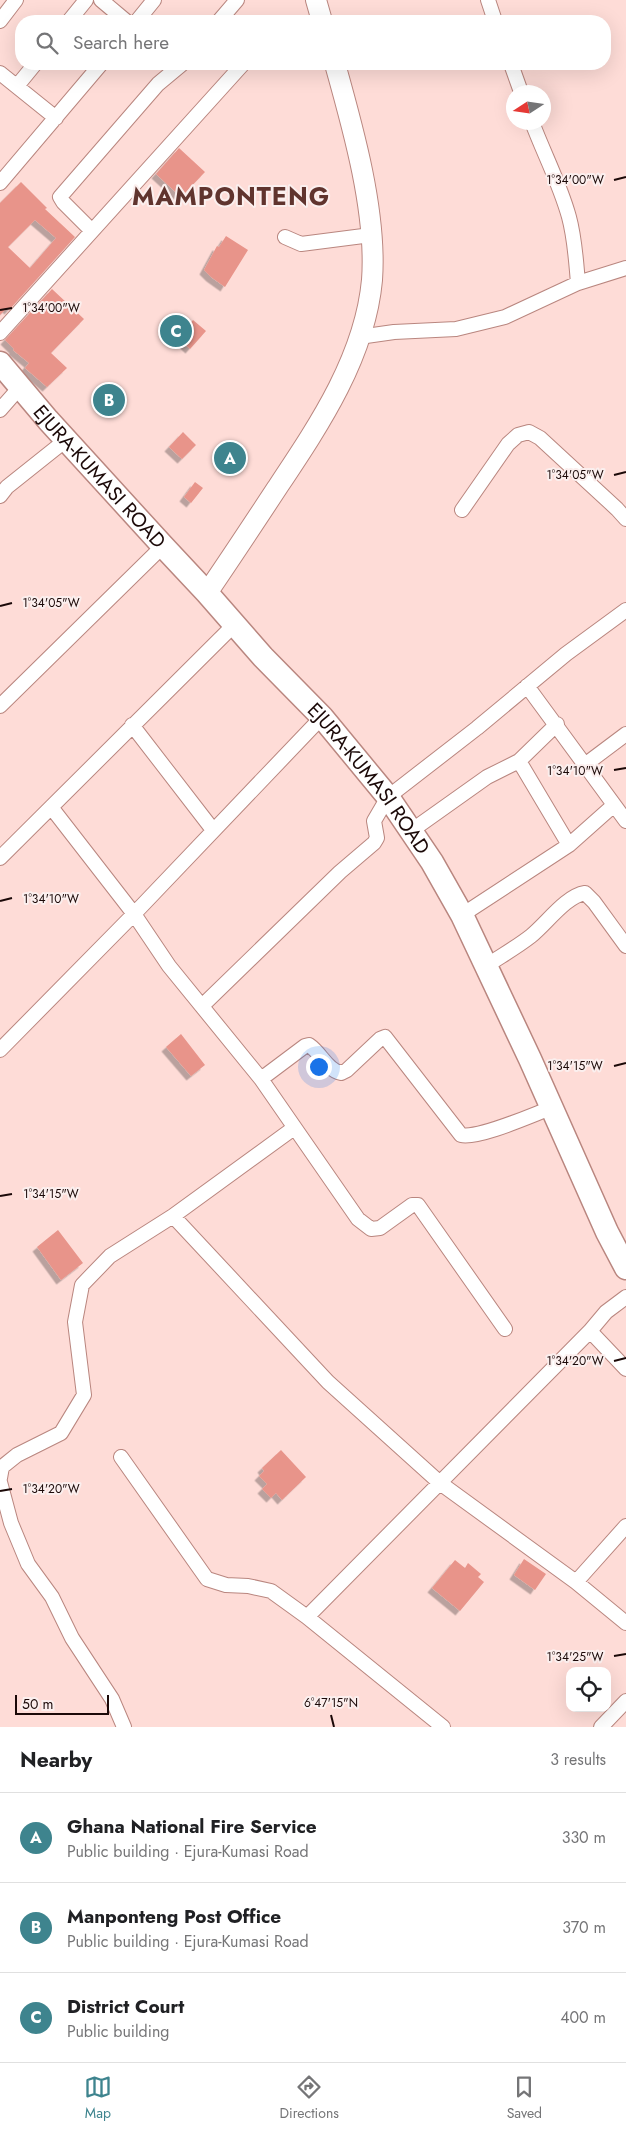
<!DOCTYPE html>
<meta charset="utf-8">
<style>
:root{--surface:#fff;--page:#f6f6f6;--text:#202124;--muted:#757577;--line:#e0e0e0;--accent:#3e848e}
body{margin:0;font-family:Jost,sans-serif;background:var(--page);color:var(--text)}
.controls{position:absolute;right:15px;bottom:15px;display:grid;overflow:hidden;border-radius:10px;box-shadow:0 5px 20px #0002}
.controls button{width:45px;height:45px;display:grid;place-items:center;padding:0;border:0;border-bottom:1px solid var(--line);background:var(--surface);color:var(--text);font:25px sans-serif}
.compass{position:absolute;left:506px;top:85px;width:45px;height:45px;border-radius:50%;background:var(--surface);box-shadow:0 5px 20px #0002;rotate:258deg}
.scale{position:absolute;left:15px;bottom:12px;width:94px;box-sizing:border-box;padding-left:5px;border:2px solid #1b0908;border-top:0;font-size:14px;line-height:18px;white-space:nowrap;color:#1b0908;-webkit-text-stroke:4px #fbefee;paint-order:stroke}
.you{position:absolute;left:318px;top:1066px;width:18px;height:18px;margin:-12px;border:4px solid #fff;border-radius:50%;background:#1a73e8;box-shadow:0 0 0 8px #1a73e833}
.badge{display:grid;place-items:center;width:32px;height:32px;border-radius:50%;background:var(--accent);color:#fff;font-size:16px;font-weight:700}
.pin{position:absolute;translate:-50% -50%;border:2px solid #fff;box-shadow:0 1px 5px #0006}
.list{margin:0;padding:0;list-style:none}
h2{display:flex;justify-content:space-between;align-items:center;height:65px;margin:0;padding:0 20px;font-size:21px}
h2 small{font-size:16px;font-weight:400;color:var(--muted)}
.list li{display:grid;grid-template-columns:32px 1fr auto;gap:15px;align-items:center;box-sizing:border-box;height:90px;padding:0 20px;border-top:1px solid var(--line)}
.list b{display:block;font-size:19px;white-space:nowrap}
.list p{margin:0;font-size:16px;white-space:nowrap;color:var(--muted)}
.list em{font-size:16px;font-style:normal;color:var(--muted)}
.icon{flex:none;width:28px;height:28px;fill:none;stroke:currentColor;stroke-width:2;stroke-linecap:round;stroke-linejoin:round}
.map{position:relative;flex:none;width:626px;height:1727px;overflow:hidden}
.search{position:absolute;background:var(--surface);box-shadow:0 5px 20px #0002;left:15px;right:15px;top:15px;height:55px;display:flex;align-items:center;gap:12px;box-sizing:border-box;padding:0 18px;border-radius:20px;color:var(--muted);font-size:19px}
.sheet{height:335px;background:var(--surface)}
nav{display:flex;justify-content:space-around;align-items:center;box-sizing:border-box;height:70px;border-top:1px solid var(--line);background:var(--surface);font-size:14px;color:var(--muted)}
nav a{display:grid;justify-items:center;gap:2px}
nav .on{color:var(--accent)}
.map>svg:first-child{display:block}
.building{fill:#e8948a;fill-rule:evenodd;filter:url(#shadow)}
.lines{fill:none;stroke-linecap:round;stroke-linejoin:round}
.street-casing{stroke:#b9867f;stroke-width:16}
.secondary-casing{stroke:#b9867f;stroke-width:22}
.primary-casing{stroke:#b9867f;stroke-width:25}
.street{stroke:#fff;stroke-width:14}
.secondary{stroke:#fff;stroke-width:20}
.primary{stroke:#fff;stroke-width:22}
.ticks{fill:none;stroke:#1b0908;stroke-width:2}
.labels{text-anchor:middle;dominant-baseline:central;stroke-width:4;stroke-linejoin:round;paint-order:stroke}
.street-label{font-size:20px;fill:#1b0908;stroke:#fbefee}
.district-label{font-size:25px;font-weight:bold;letter-spacing:1px;fill:#60342e;stroke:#fbefee}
.ticks-label{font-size:12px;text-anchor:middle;fill:#1b0908;stroke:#fbefee;stroke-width:4;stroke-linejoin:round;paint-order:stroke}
</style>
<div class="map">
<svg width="626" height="1727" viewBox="0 0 626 1727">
<defs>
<filter id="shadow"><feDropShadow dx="-4.5" dy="4.5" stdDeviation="0" flood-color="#0004"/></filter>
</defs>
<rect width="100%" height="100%" fill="#fedcd7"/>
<!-- building -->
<path class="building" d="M179,148L205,172L181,197L156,174Z
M21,182L47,208L45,209L75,237L9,310L7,308L0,315V203ZM35,220L56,238L30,268L8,247Z
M226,236L248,250L225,287L211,277L204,270L217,246L219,247Z
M52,289L84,319L51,353L67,368L47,387L25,368L29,363L13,350L14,349L5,340Z
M193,320L206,331L190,349L178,338Z
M183,432L196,445L182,459L169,447Z
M195,482L203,488L191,503L184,497Z
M181,1034L205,1065L191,1076L166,1047Z
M58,1230L83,1263L61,1280L37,1247Z
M281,1450L306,1477L282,1500L276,1493L271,1498L262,1489L267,1484L259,1476L264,1471L262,1468Z
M524,1559L546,1574L535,1590L514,1575Z
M455,1560L465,1568L468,1563L481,1574L478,1577L484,1582L460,1611L432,1588Z"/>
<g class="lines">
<defs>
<path id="street" d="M101,0L126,21
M488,0L495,21
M0,21L16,0
M69,21L86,0
M137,21L154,0
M219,21L237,0
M511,64L521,92
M0,73L56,118
M17,86L35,64
M532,122C544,154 560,184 569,217C575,239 576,261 578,283
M0,183L101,64
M91,230L63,202L60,197L158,84L182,64
M285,237L301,244L371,235
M0,333L243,64
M359,337L394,332L456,329L505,317L578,283L626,268
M0,410L21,386
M0,496L7,487L66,440
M462,510L508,444L518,435L529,432L540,438L617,509L626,519
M527,686L626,821
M0,706L163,546
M132,725L213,830
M519,761L569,845
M586,764L626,734
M51,807L134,914L169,966L261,1079L358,1219L371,1229L380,1228L412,1205H418L505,1329
M411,831L487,777L519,761L557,724
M0,858L235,624
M462,915L569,845L614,805
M486,966C501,956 517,947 531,936C547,923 566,896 585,893L594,902L626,946
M202,1006L340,872L374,843L377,838L374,821L388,797L477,728L566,654L626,610
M0,1050L134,914L322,717
M261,1079L305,1046L309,1045C321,1053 327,1070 341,1073L347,1070L380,1039L385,1037L461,1135C479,1139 532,1115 551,1108
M173,1216L328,1382L440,1483L576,1582L626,1623
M590,1331L626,1369
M121,1457L207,1579L226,1585L248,1586L271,1591L307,1617L443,1727
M0,1478L2,1467L17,1455L61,1433L84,1395L75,1322L82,1285L110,1256L173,1216L294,1128
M0,1482L11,1523L28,1564L52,1597L72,1638L112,1699L124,1727
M576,1582L626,1526
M307,1617L590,1331L606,1312L626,1297
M601,1727L626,1701"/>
<path id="secondary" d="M316,0L322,21
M207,593C231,558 254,523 277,488C319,425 365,357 372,280C377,213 353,128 335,64"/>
<g id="primary">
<path id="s1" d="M0,363L48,420L163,546L207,593L263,657L322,717L388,797L432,862L462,915L530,1059L607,1232L626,1268"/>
</g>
</defs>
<!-- street casing -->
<use href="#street" class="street-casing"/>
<!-- secondary casing -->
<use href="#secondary" class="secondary-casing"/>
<!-- primary casing -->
<use href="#primary" class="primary-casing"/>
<!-- street -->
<use href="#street" class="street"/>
<!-- secondary -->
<use href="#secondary" class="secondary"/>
<!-- primary -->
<use href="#primary" class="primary"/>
</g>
<!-- ticks -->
<path class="ticks" d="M614,180L626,177M0,310L12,308M614,475L626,472M0,606L12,603M614,770L626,768M0,901L12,898M614,1066L626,1063M0,1196L12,1194M614,1361L626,1358M0,1491L12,1489M614,1656L626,1654M331,1715L334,1727"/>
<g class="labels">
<!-- street labels -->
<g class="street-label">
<text stroke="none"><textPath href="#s1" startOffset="151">EJURA-KUMASI ROAD</textPath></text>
<text stroke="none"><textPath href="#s1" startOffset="556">EJURA-KUMASI ROAD</textPath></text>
</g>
<!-- district labels -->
<g class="district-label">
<text x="231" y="196">MAMPONTENG</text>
</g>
</g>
<g class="ticks-label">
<text x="575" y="184">1°34'00"W</text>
<text x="51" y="312">1°34'00"W</text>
<text x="575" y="479">1°34'05"W</text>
<text x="51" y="607">1°34'05"W</text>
<text x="575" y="775">1°34'10"W</text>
<text x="51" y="903">1°34'10"W</text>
<text x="575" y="1070">1°34'15"W</text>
<text x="51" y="1198">1°34'15"W</text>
<text x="575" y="1365">1°34'20"W</text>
<text x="51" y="1493">1°34'20"W</text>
<text x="575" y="1661">1°34'25"W</text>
<text x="331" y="1707">6°47'15"N</text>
</g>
</svg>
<div class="controls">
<button><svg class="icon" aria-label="locate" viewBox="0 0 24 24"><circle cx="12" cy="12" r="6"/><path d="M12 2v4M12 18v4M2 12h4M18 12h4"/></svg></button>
</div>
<svg class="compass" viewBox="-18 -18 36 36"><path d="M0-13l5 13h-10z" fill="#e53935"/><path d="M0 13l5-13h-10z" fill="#757577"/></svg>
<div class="scale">50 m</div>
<div class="you"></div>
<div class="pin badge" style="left:230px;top:458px">A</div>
<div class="pin badge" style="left:109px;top:400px">B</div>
<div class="pin badge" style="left:176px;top:331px">C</div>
<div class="search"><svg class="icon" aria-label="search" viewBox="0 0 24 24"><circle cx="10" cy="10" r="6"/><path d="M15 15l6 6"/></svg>Search here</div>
</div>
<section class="sheet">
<h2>Nearby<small>3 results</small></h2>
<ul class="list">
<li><span class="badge">A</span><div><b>Ghana National Fire Service</b><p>Public building · Ejura-Kumasi Road</p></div><em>330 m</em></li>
<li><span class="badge">B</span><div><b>Manponteng Post Office</b><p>Public building · Ejura-Kumasi Road</p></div><em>370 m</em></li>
<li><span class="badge">C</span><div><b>District Court</b><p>Public building</p></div><em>400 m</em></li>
</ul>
</section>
<nav>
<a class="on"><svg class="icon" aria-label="map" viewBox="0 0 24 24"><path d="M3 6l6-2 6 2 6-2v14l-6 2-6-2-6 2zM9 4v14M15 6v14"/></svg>Map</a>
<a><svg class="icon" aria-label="directions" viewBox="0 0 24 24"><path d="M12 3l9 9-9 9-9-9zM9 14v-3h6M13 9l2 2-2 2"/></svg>Directions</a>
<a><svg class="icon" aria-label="saved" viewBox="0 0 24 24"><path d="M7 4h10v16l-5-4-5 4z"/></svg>Saved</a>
</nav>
